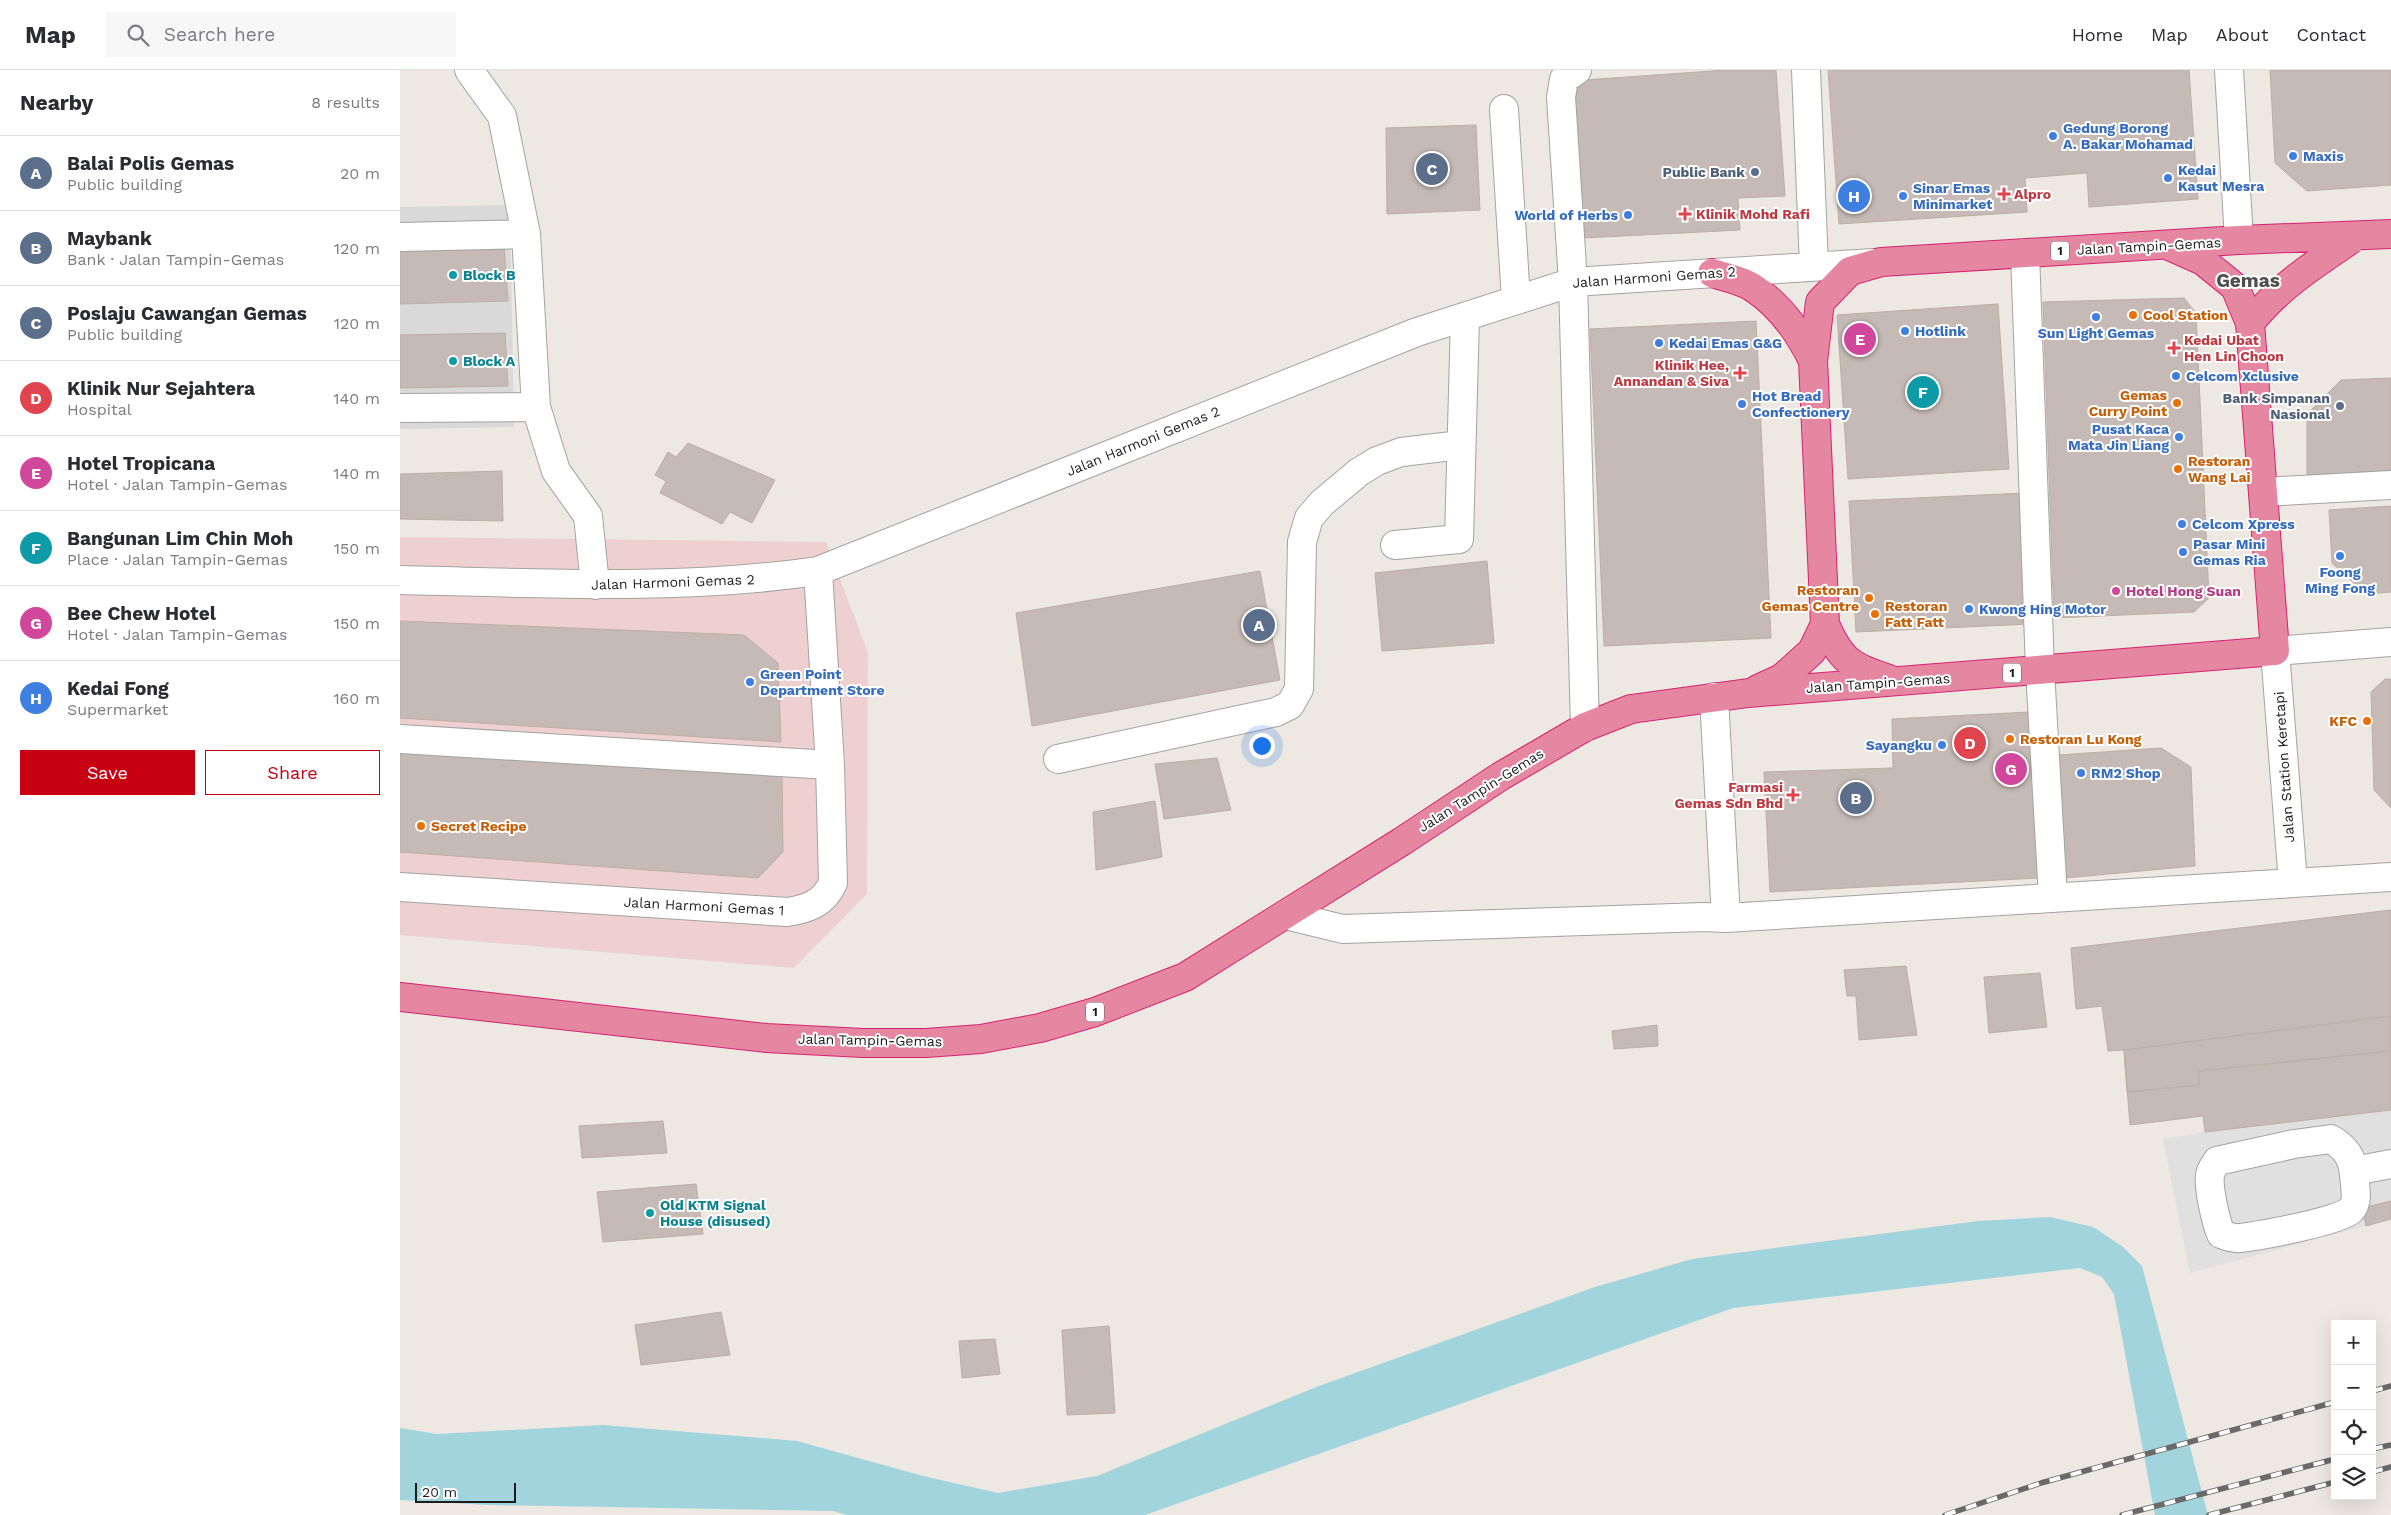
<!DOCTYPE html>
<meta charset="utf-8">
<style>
:root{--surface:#fff;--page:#f7f7f7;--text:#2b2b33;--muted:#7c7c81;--line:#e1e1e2;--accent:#c70012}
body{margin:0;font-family:"Work Sans",sans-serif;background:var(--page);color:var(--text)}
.controls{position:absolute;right:15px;bottom:15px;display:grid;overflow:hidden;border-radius:0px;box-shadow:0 5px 20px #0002}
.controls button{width:45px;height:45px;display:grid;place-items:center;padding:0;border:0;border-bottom:1px solid var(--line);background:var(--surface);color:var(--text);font:25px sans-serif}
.scale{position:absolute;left:15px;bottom:12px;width:101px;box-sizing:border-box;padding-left:5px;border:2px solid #1c1c1c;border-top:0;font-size:14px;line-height:18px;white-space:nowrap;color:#1c1c1c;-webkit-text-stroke:4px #fff;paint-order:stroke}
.you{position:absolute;left:861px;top:675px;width:18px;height:18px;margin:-12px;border:4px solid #fff;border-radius:50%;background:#1a73e8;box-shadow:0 0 0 8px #1a73e833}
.badge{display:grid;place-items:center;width:32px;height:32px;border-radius:50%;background:var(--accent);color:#fff;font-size:16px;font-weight:700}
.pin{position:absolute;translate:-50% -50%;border:2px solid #fff;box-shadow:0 1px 5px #0006}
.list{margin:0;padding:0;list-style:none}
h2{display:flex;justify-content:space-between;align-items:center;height:65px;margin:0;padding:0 20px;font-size:21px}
h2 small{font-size:16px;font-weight:400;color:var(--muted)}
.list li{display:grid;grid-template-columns:32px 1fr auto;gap:15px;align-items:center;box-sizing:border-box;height:75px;padding:0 20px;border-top:1px solid var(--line)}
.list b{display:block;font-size:19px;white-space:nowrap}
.list p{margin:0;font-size:16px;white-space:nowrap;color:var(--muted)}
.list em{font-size:16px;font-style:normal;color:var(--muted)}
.actions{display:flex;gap:10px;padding:15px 20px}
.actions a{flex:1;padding:11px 0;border:1px solid var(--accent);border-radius:0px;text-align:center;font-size:18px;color:var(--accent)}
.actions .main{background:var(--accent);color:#fff}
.icon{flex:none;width:28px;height:28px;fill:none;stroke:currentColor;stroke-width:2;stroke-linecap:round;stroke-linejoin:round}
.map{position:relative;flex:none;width:1991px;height:1445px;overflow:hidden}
header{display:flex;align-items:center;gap:30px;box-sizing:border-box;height:70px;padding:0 25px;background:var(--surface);border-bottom:1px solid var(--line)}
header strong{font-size:24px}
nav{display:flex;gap:28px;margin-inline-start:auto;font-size:18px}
.search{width:350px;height:45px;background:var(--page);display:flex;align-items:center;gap:12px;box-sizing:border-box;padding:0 18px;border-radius:0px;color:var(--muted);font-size:19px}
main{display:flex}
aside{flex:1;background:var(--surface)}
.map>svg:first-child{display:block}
.residential{fill:#dad9d9}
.commercial{fill:#efd0d1}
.parking{fill:#e0e0e0}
.water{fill:#a1d4dc}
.building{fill:#c5bab5;stroke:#bfada4}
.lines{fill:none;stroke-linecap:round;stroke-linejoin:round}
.minor-casing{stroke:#a3a3a3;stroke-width:30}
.highway-casing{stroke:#d62371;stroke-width:30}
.minor{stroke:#fff;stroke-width:28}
.highway{stroke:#e687a2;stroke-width:28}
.rail-casing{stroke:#6a6a6a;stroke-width:5.5}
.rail{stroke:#fff;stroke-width:4;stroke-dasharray:11;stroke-linecap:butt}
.shop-dot{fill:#3f7fe0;stroke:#fff;stroke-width:2}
.service-dot{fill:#5c6f8a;stroke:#fff;stroke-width:2}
.health-dot{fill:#e0444e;stroke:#fff;stroke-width:2}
.culture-dot{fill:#0f9aa8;stroke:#fff;stroke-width:2}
.food-dot{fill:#e8710a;stroke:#fff;stroke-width:2}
.hotel-dot{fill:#d1479c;stroke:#fff;stroke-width:2}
.labels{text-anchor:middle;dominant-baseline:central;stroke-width:4;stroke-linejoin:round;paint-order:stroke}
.shield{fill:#fff;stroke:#606060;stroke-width:1}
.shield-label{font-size:12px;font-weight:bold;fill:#1c1c1c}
.shop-label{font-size:14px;font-weight:bold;fill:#366cbe;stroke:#fff;text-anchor:start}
.service-label{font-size:14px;font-weight:bold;fill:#4e5e75;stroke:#fff;text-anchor:end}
.health-label{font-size:14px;font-weight:bold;fill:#be3a42;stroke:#fff;text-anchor:start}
.street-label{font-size:14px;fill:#1c1c1c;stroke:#fff}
.culture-label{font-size:14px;font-weight:bold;fill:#0d838f;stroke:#fff;text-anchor:start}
.food-label{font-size:14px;font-weight:bold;fill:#c56008;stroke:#fff;text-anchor:start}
.hotel-label{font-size:14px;font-weight:bold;fill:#b23c85;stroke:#fff;text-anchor:start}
.district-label{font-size:19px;font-weight:bold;fill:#4f4f4f;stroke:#fff}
</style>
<header>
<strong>Map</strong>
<div class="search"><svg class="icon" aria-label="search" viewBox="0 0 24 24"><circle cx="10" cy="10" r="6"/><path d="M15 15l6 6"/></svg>Search here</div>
<nav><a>Home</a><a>Map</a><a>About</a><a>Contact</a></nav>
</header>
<main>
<aside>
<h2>Nearby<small>8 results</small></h2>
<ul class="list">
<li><span class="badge" style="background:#5c6f8a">A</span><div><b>Balai Polis Gemas</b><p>Public building</p></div><em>20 m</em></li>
<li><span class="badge" style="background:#5c6f8a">B</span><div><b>Maybank</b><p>Bank · Jalan Tampin-Gemas</p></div><em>120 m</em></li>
<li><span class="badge" style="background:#5c6f8a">C</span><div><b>Poslaju Cawangan Gemas</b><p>Public building</p></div><em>120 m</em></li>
<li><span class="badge" style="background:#e0444e">D</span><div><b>Klinik Nur Sejahtera</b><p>Hospital</p></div><em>140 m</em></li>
<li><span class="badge" style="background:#d1479c">E</span><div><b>Hotel Tropicana</b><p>Hotel · Jalan Tampin-Gemas</p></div><em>140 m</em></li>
<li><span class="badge" style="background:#0f9aa8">F</span><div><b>Bangunan Lim Chin Moh</b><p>Place · Jalan Tampin-Gemas</p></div><em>150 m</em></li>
<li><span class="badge" style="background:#d1479c">G</span><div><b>Bee Chew Hotel</b><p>Hotel · Jalan Tampin-Gemas</p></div><em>150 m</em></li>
<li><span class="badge" style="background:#3f7fe0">H</span><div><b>Kedai Fong</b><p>Supermarket</p></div><em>160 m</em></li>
</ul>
<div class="actions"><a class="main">Save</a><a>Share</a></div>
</aside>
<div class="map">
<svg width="1991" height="1445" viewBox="0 0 1991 1445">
<rect width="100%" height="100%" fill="#ede8e1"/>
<!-- residential -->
<path class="residential" d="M110,135L114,357L0,359V137Z"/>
<!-- commercial -->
<path class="commercial" d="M0,467L426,472L468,583L467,824L394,898L0,865Z"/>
<!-- parking -->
<path class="parking" d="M1991,1040V1149L1790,1203L1763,1069L1805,1062Z"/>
<!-- water -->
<path class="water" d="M1650,1147L1693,1157L1723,1177L1742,1196L1808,1445H1755L1714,1224L1702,1207L1680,1198L1333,1238L745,1445H447L433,1441L88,1435L0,1430V1358L37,1364L203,1355L397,1371L523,1406L598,1423L697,1406L919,1316L1195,1217L1292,1189L1578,1151Z"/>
<!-- building -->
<path class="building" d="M1326,0H1376L1385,126L1338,128L1340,160L1183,168L1170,11Z
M1428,0H1789L1798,129L1689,137L1687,103L1625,108L1627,142L1439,154Z
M1870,0H1991V115L1907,121L1875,93Z
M1076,55L1080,140L987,144L986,58Z
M104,175L108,231L0,234V179Z
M1784,228L1796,243L1809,528L1794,542L1654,548L1643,232Z
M1598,234L1609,399L1448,409L1437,245Z
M1356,251L1371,568L1204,576L1190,259Z
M105,263L108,316L0,318V265Z
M1991,308V401L1907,406V344L1941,310Z
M288,373L375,410L352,453L330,442L322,454L260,423L266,411L255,405L268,382L276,387Z
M102,401L103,451L0,449V404Z
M1625,423L1630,554L1456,562L1449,431Z
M1991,436V522L1966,524L1932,493L1929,440Z
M1087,491L1094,573L982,581L975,503Z
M860,501L880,610L632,656L616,543Z
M0,551L344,565L378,593L381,672L0,648Z
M1985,609H1991V738L1974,720L1971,622Z
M1629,642L1638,808L1370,822L1364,702L1493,698L1492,649Z
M1761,678L1791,697L1795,796L1665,808L1658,685Z
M0,679L382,706L383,782L358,808L0,782Z
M817,688L831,740L764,749L755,694Z
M755,731L762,787L696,800L693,742Z
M1991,840V1040L1805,1062L1803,1046L1730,1055L1724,980L1708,981L1702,936L1676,939L1671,878Z
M1506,896L1517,965L1459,970L1456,926H1447L1444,900Z
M1640,903L1647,957L1589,963L1584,907Z
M1991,946V981L1799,1001V1015L1727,1022L1724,980Z
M1257,955L1258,976L1214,979L1212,961Z
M263,1051L267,1083L182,1088L179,1056Z
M296,1114L303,1164L203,1172L197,1122Z
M1991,1131V1149L1966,1156L1962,1138Z
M321,1242L330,1285L241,1295L235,1255Z
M709,1256L715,1343L667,1345L662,1260Z
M595,1269L600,1304L562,1308L559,1271Z"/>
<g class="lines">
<defs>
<path id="minor" d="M69,0L102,46L126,164L136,337L156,401L188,446L195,515
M1177,0L1164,9L1161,27L1173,212L1185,657
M1406,0L1414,196
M1829,0L1839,170
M1104,39L1116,230
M0,167L126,164
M1625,183L1640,600L1653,828
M0,338L136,337
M1863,422L1991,415
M995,475L1059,469L1065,247
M0,510C141,513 278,521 418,501L1017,262L1173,212L1473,193
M1314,627L1326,848
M0,669L430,695
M658,689L876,642L890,635L899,619L902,472L909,448L922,433L959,402L977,391L1001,382L1061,375
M1893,813L1875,581L1991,572
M0,817L387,842C408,839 424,833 433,813L430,695L418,501
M885,845L943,859L1304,847L1326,848L1991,807
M1931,1069C1946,1078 1953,1088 1954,1106C1955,1117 1959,1131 1951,1140C1940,1151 1859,1166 1840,1168C1833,1169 1827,1166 1821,1164C1816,1152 1808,1118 1810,1105C1811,1099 1814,1096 1817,1091L1894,1074Z
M1954,1101L1991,1094"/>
<path id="highway" d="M1312,203C1325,207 1341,210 1352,217C1380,235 1399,262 1413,291
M1850,253C1880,215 1917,193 1956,166
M1489,609C1451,597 1441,591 1425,554L1413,291L1420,232L1450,201L1481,192L1839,170L1991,164
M1358,619L1382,608L1412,581L1425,554
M0,927L366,968L463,973H526L581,969L640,958L695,942L785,907L1001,772L1101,706L1185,657L1231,639L1348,623L1875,581L1850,253L1835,217L1803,191L1767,175"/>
</defs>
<!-- minor casing -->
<use href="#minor" class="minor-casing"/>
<!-- highway casing -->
<use href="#highway" class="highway-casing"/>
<!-- minor -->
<use href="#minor" class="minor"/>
<!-- highway -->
<use href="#highway" class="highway"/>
<defs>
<path id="rail" d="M1972,1321L1991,1316
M1972,1379L1991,1375
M1972,1402L1991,1397
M1545,1445L1641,1413L1935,1332
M1722,1445L1935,1389
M1809,1445L1935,1412"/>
</defs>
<!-- rail casing -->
<use href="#rail" class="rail-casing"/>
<!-- rail -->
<use href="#rail" class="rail"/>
</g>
<!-- markers -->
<g class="shop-dot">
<circle cx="1653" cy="66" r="5"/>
<circle cx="1893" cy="86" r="5"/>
<circle cx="1768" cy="108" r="5"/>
<circle cx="1503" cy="126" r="5"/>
<circle cx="1228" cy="145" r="5"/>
<circle cx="1696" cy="247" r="5"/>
<circle cx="1505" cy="261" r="5"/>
<circle cx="1259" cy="273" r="5"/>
<circle cx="1776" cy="306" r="5"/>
<circle cx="1342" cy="334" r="5"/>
<circle cx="1779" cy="367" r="5"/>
<circle cx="1782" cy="454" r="5"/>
<circle cx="1783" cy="482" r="5"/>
<circle cx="1940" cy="486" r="5"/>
<circle cx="1569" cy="539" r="5"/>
<circle cx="350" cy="612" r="5"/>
<circle cx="1542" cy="675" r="5"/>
<circle cx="1681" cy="703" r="5"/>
</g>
<g class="service-dot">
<circle cx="1355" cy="102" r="5"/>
<circle cx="1940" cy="336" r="5"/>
</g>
<g class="health-dot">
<path d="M1601.5 116.5h5v5h5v5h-5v5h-5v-5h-5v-5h5z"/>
<path d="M1282.5 136.5h5v5h5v5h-5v5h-5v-5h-5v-5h5z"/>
<path d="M1771.5 270.5h5v5h5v5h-5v5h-5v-5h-5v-5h5z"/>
<path d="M1337.5 295.5h5v5h5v5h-5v5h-5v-5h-5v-5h5z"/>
<path d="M1390.5 717.5h5v5h5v5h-5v5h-5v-5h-5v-5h5z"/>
</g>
<g class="culture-dot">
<circle cx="53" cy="205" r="5"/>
<circle cx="53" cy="291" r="5"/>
<circle cx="250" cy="1143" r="5"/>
</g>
<g class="food-dot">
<circle cx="1733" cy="245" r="5"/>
<circle cx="1777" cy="333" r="5"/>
<circle cx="1778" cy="399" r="5"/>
<circle cx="1469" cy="528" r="5"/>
<circle cx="1475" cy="544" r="5"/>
<circle cx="1967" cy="651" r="5"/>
<circle cx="1610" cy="669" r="5"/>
<circle cx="21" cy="756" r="5"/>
</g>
<circle class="hotel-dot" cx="1716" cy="521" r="5"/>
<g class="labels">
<!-- shield labels -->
<g class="shield">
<rect x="1651" y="171.5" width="18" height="19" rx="4"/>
<rect x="1603" y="593.5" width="18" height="19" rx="4"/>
<rect x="686" y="932.5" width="18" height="19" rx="4"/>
</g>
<g class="shield-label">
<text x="1660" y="181">1</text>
<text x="1612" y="603">1</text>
<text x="695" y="942">1</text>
</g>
<!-- shop labels -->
<g class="shop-label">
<text x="1663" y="58">Gedung Borong<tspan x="1663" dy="16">A. Bakar Mohamad</tspan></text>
<text x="1903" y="86">Maxis</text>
<text x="1778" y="100">Kedai<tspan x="1778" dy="16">Kasut Mesra</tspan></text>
<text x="1513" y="118">Sinar Emas<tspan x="1513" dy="16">Minimarket</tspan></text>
<text x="1218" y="145" text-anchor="end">World of Herbs</text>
<text x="1515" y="261">Hotlink</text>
<text x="1696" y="263" text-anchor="middle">Sun Light Gemas</text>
<text x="1269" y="273">Kedai Emas G&amp;G</text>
<text x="1786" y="306">Celcom Xclusive</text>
<text x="1352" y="326">Hot Bread<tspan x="1352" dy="16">Confectionery</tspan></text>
<text x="1769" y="359" text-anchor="end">Pusat Kaca<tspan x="1769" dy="16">Mata Jin Liang</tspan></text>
<text x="1792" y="454">Celcom Xpress</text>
<text x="1793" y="474">Pasar Mini<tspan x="1793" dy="16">Gemas Ria</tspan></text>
<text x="1940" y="502" text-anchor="middle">Foong<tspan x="1940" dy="16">Ming Fong</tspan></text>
<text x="1579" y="539">Kwong Hing Motor</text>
<text x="360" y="604">Green Point<tspan x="360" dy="16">Department Store</tspan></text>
<text x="1532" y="675" text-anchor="end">Sayangku</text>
<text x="1691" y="703">RM2 Shop</text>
</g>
<!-- service labels -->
<g class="service-label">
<text x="1345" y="102">Public Bank</text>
<text x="1930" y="328">Bank Simpanan<tspan x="1930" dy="16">Nasional</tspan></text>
</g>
<!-- health labels -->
<g class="health-label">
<text x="1614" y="124">Alpro</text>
<text x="1296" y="144">Klinik Mohd Rafi</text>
<text x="1784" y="270">Kedai Ubat<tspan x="1784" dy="16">Hen Lin Choon</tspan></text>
<text x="1329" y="295" text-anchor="end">Klinik Hee,<tspan x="1329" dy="16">Annandan &amp; Siva</tspan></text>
<text x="1383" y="717" text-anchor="end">Farmasi<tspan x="1383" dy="16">Gemas Sdn Bhd</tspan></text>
</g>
<!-- street labels -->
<g class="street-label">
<text transform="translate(1749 176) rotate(-3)">Jalan Tampin-Gemas</text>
<text transform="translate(1254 207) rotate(-4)">Jalan Harmoni Gemas 2</text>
<text transform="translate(743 371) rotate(-22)">Jalan Harmoni Gemas 2</text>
<text transform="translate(273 512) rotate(-2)">Jalan Harmoni Gemas 2</text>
<text transform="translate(1478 613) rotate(-4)">Jalan Tampin-Gemas</text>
<text transform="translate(1884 697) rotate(-94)">Jalan Station Keretapi</text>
<text transform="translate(1081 720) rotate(-32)">Jalan Tampin-Gemas</text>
<text transform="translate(304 836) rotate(3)">Jalan Harmoni Gemas 1</text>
<text transform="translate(470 970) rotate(1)">Jalan Tampin-Gemas</text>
</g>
<!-- culture labels -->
<g class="culture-label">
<text x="63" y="205">Block B</text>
<text x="63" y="291">Block A</text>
<text x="260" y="1135">Old KTM Signal<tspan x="260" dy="16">House (disused)</tspan></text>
</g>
<!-- food labels -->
<g class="food-label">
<text x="1743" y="245">Cool Station</text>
<text x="1767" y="325" text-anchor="end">Gemas<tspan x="1767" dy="16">Curry Point</tspan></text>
<text x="1788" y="391">Restoran<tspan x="1788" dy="16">Wang Lai</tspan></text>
<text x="1459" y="520" text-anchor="end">Restoran<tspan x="1459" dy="16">Gemas Centre</tspan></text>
<text x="1485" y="536">Restoran<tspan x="1485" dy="16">Fatt Fatt</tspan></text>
<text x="1957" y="651" text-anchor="end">KFC</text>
<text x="1620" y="669">Restoran Lu Kong</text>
<text x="31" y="756">Secret Recipe</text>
</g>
<!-- hotel labels -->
<g class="hotel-label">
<text x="1726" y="521">Hotel Hong Suan</text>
</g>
<!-- district labels -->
<g class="district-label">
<text x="1848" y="210">Gemas</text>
</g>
</g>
</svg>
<div class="controls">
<button>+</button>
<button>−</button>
<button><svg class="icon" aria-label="locate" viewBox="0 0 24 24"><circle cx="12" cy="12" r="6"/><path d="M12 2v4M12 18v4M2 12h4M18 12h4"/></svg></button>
<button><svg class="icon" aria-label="layers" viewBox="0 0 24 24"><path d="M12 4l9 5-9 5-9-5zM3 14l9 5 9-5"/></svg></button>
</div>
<div class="scale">20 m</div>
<div class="you"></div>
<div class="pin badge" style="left:859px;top:555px;background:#5c6f8a">A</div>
<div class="pin badge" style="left:1456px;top:728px;background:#5c6f8a">B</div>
<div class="pin badge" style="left:1032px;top:99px;background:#5c6f8a">C</div>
<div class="pin badge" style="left:1570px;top:673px;background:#e0444e">D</div>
<div class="pin badge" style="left:1460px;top:269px;background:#d1479c">E</div>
<div class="pin badge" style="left:1523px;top:322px;background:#0f9aa8">F</div>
<div class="pin badge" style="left:1611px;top:699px;background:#d1479c">G</div>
<div class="pin badge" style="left:1454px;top:126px;background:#3f7fe0">H</div>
</div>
</main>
